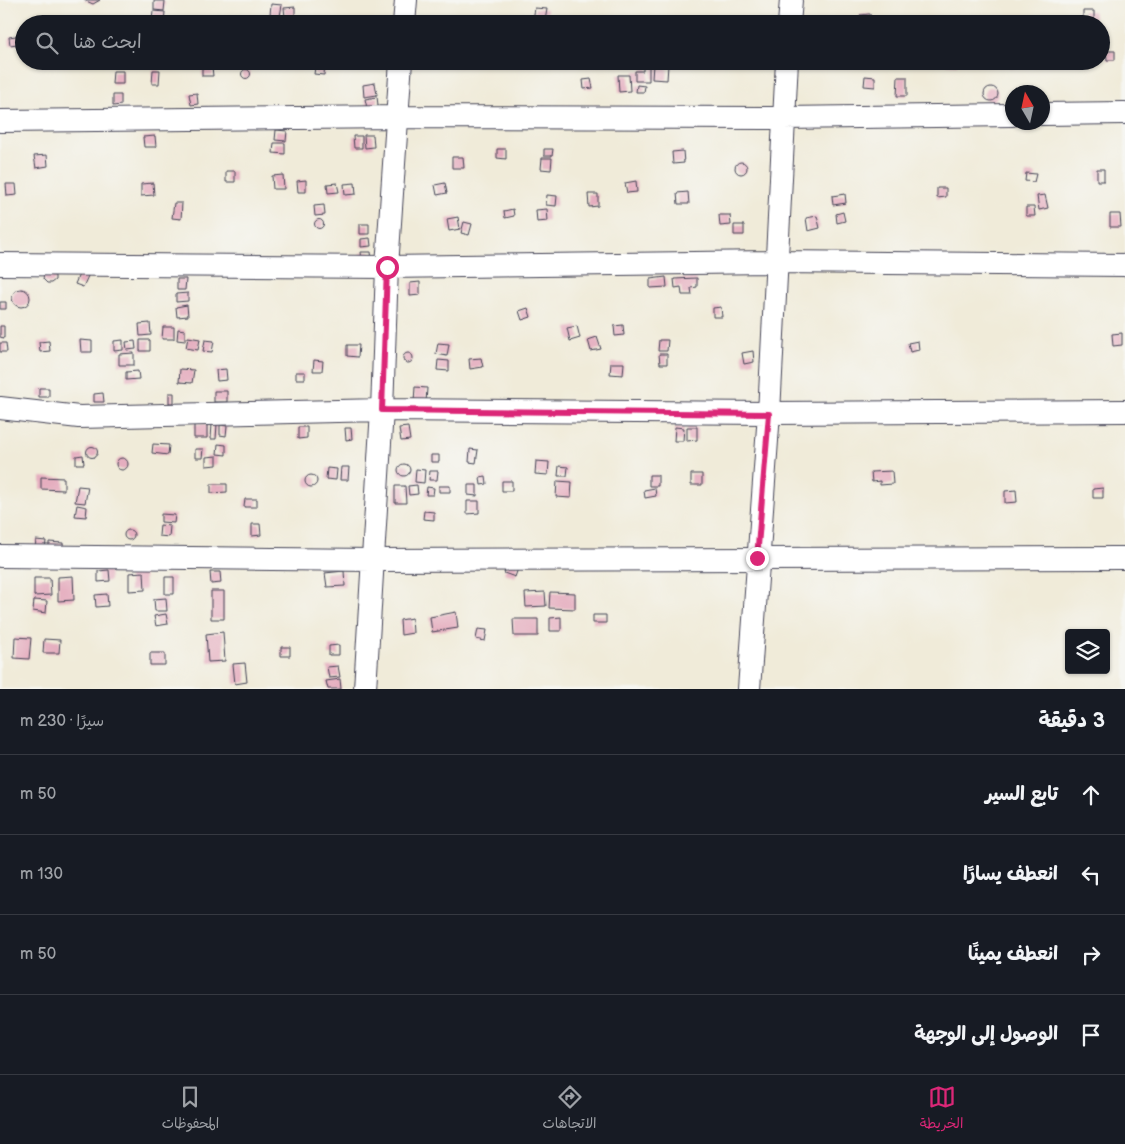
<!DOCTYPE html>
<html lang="ar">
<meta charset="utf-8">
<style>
:root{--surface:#171b24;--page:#242831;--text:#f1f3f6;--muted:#9ea1a6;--line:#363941;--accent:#db2777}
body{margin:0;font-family:"Balsamiq Sans","Playpen Sans Arabic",sans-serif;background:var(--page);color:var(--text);direction:rtl}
.controls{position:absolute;right:15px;bottom:15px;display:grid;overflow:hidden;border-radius:5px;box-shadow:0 1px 4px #0004}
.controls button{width:45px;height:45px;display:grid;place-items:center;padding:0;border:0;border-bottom:1px solid var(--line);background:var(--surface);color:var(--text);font:25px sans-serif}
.compass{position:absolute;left:1005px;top:85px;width:45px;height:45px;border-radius:50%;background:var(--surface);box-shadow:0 1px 4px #0004;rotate:351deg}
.stop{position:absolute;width:15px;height:15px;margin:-11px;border:4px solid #db2777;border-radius:50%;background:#fff}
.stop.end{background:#db2777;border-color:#fff;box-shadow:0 1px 5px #0008}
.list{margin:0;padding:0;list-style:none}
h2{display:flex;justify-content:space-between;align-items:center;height:65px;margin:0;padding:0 20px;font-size:21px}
h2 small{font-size:16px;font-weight:400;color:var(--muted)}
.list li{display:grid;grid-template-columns:32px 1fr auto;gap:15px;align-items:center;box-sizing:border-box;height:80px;padding:0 20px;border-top:1px solid var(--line)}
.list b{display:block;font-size:19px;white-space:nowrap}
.list em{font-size:16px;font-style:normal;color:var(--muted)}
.icon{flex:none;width:28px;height:28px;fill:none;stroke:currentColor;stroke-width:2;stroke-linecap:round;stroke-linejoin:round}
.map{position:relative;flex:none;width:1125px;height:689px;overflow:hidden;direction:ltr}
.search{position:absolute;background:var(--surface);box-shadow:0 1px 4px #0004;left:15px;right:15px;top:15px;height:55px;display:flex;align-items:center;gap:12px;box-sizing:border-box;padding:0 18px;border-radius:28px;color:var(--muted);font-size:19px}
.sheet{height:385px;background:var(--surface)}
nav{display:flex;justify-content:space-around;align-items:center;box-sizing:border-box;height:70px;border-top:1px solid var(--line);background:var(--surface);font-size:14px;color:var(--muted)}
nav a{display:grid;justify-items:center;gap:2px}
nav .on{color:var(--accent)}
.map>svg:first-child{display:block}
.building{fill:#e5aebf}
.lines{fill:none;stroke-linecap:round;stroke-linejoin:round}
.street-casing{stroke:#414053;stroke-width:24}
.street{stroke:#fff;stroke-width:22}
.route{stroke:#db2777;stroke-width:6}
</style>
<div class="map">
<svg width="1125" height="689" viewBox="0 0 1125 689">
<rect width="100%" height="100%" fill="#f6f6f2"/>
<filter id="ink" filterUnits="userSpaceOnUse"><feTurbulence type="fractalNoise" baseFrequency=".02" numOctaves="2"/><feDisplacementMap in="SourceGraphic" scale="10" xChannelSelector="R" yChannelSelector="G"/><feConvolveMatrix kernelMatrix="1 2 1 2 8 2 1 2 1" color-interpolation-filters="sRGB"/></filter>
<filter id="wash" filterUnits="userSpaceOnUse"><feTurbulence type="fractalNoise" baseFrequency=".0096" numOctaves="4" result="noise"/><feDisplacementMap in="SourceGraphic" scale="20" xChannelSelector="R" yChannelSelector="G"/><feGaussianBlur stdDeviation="1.12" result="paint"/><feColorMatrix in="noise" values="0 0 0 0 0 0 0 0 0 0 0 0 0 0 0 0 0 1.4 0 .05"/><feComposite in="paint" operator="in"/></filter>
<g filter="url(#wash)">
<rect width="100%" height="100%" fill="#f0ebd9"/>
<g id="blocks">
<!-- building -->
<path class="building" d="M84,0H100L93,4Z
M154,1H165L164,11L154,10Z
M271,4L282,5L280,16L270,15Z
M295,7V16L285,17L284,8Z
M535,8L547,9L545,21L533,20Z
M153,11L165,12L164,22L152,21Z
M1083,11H1094V20H1083Z
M870,14L871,23L862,24L860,15Z
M462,17H470L471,24H462Z
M61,18H70V24H61Z
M204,18L205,24H195L194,19Z
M601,19V24H593L592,20Z
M667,19L681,20V24H667Z
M23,35L24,43L10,45L9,37Z
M1106,51H1115V60H1107Z
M316,61L325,62L324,75L314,74Z
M643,61H649V81H635V71H643Z
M946,61H957V65L946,64Z
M1010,61H1017L1018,67L1011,68Z
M653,64L668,65L667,80L652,79Z
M212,67L213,76H202V68Z
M241.5 74a4.5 4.5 0 1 1 9 0a4.5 4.5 0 1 1-9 0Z
M153,70H160L159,84H152Z
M113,71H123V84H112Z
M618,75H629L630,91L619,92Z
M865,76L875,77V87L864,86Z
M898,77H907V96H897Z
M591,79L593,88L584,89L583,80Z
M375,83L377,95L364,97L363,85Z
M637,85L645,86L644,92H636Z
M984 94a7 7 0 1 1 14 0a7 7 0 1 1-14 0Z
M197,93L198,104L191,105L189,94Z
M113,95H121V105L113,106Z
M377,97L378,105L367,108L365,99Z
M276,130L287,131L286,141L275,140Z
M364,135H373L374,147L365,148Z
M155,136L156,147H144L143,137Z
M353,136H362V148H354Z
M274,143H285V154L273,153Z
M497,149H506V159L497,158Z
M544,149H553L552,156H544Z
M683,151L684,163L673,164L672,152Z
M47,155L48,166L36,168L34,156Z
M452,157H463L464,168H452Z
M542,158H552L551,170L541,169Z
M735 168a6 6 0 1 1 12 0a6 6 0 1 1-12 0Z
M1097,169H1104V181H1097Z
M226,171H235V182H226Z
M1026,173L1036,174L1034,182L1025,181Z
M283,175L284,189H273L272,176Z
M306,180V192H298L297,181Z
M636,181L637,192L627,193L625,183Z
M153,183L154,195L141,196V184Z
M337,183L339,192L328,193L327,184Z
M355,183L356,194L345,195L344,184Z
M445,183L447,193L437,195L435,185Z
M6,184H16L17,195L7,196Z
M937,188H946V197L937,198Z
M688,192L689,204H678L677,193Z
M588,194H598V206L589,207Z
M845,194L846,203L833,205L832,196Z
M547,195L557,196L556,206L546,205Z
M1045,195L1048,208L1039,210L1037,196Z
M174,203H182L181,219L172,218Z
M324,205L325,215L315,216L314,206Z
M1026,207H1034L1035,216H1026Z
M513,209L514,216L505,218L504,211Z
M547,209L548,221L537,222L536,210Z
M843,212L845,221L837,223L836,214Z
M1110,214H1120L1121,227H1110Z
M719,215H730L731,225L720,226Z
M817,216L820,228L808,231L806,218Z
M458,217L460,229L449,231L447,219Z
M314.5 224a4.5 4.5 0 1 1 9 0a4.5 4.5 0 1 1-9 0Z
M464,222L472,224L469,235L461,233Z
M360,224H369V234H360Z
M734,225H744V235H734Z
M370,238L371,246L361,247V239Z
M361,252H371L372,260L362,261Z
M80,272L88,276L83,287L75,284Z
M44,275L55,276V280L51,283H47L43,279Z
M666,277L667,287L650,288V279Z
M697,278V287L691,288L692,295H682L681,287L675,288L674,279Z
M177,279H186L185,290H177Z
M420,282V295L410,296V283Z
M12 298a9 9 0 1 1 18 0a9 9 0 1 1-18 0Z
M188,293V301L176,302V294Z
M0,302H6V309H0Z
M187,305L188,316L177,317L176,307Z
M721,307L722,317H713V308Z
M528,308L531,317L522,320L519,311Z
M150,323L151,335L140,336L139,324Z
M623,325L624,335L615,336L614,326Z
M0,326H4V338L0,337Z
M577,326L580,338L570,341L567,328Z
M163,327H174V339H162Z
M178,329L185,330V341L177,340Z
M1122,333V345L1113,346L1112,334Z
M188,337L200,339L198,350L186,348Z
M597,337L601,349L591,351L588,340Z
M80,340L92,341V352H81Z
M123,340V350L114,351V341Z
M140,340H150V351H140Z
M205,340L214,341L212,352L203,351Z
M659,340H668L667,351H658Z
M49,341L50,351L40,352L39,342Z
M135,341L136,349L127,350L126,342Z
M918,341L919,350L910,352L908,343Z
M0,343H6L7,352H0Z
M438,343L449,344L447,356L436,354Z
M347,345H359L358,357L347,356Z
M753,351L754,362L744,364L742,353Z
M134,353V365H119V354Z
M403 358a5 5 0 1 1 10 0a5 5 0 1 1-10 0Z
M659,354H667V364H660Z
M481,358L483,367L470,369L469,359Z
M314,360L323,361L322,371H313Z
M438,360L449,361V371L437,370Z
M611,363H624L623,375L610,374Z
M180,369L194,370L192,383L179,382Z
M226,369L227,380L217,381L216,370Z
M138,371L139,379L126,380V372Z
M296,372H305V379H296Z
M415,387L427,388L426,403L414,402Z
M39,388H49V397H39Z
M214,391H227V402H214Z
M103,393L104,402H94V394Z
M169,393H174V403H169Z
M194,424H207V438H194Z
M212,424H217L216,439H211Z
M220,425L227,426L226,436L220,435Z
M298,427H307V438L298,439Z
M408,427L410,440L401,441L399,428Z
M675,427L684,428L683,441H674Z
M687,427H697V440L687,441Z
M345,428H351L352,439L346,440Z
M153,444L169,445L168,455L152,453Z
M218,444L226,445V455L217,454Z
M86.5 452a5.5 5.5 0 1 1 11 0a5.5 5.5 0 1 1-11 0Z
M195,449H203L202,458H195Z
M470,449L478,450L476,463L469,462Z
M83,455L84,464H76V456Z
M431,455H439V462H431Z
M217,456V465L206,466V457Z
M116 464a6 6 0 1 1 12 0a6 6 0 1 1-12 0Z
M536,461L549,462L548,475L535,474Z
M398 470a6 6 0 1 1 12 0a6 6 0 1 1-12 0Z
M559,466L568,467L567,476H558Z
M341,467H349L348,480H340Z
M327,468L337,469L336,480L326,479Z
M416,469L425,470L424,483L415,482Z
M430,471H438L437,480H429Z
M892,471L893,484L880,485V481L872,482L871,472Z
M691,474H702V485H691Z
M305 481a6 6 0 1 1 12 0a6 6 0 1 1-12 0Z
M649,475H658V486H649Z
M486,476L487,484L481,485L480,477Z
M41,477L64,478V490L41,489Z
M502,481H512V491H502Z
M557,481L572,482L571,498L556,497Z
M211,484H227V492L211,493Z
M417,485L418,494L409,495L408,486Z
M468,485H477V496L468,495Z
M78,486L88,487L85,503L75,502Z
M395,486H405L406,503H395Z
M439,486H450V492H439Z
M427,487L434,488L433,495H426Z
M655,488L656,496L645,498L644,490Z
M1103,488V498H1093V489Z
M1016,490L1017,502L1005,503V491Z
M245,499H257V507H244Z
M467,501H479V513L467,514Z
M77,505L87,507L86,517L75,516Z
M424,511L434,512V520L423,519Z
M161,514L175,515L174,523L161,522Z
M252,524H260L261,535L252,536Z
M160,525L170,526L169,537L159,536Z
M124 535a5 5 0 1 1 10 0a5 5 0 1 1-10 0Z
M36,540L46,541L45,550L35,549Z
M49,542L63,543V552L49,551Z
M508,562L519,566L515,577L504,573Z
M109,570L110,581L98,582V571Z
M344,571L345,586L327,587L325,573Z
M144,572L145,590L129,591V573Z
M210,572H220L221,583L211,584Z
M73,576L74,600L58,601V577Z
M165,577H174V594H165Z
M34,578H50L51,595L34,596Z
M211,591H224V619H211Z
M545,592L546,606L526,607L525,593Z
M550,592L575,593V609L549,608Z
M107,594L108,606L96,607L95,595Z
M166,598L167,611H155L154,599Z
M34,600L47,601L46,613L33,611Z
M456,612L458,628L432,632L430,617Z
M166,614L168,624L156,626L154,616Z
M593,615H606V623H593Z
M561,617V631H550V618Z
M412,618L413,633L401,635L400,620Z
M513,619H538V636H514Z
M478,629L487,630L485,641L476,639Z
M223,632L225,661L208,662L206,634Z
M15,637L31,638L29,659L14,658Z
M44,639L60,640L59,653H43Z
M339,645V655H329V646Z
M281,647H290V656H281Z
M150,653H165V665H150Z
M245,663L247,682L235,684L233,664Z
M338,666L340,677L329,678L327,667Z
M340,679L341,689H328L326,681Z"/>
</g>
</g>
<g filter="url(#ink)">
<use href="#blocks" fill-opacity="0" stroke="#414053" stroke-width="1"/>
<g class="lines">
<defs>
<path id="street" d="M404,24L406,0
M789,24L791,0
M1042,114L1125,113
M0,121L397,117L783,118L1012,115
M0,264L387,267L777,262L1125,265
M0,408L79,417L382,410L769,413L1125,411
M0,556L372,560L1125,558
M365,689L382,410L387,267L401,61
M749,689L769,413L787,61"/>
</defs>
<!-- street casing -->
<use href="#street" class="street-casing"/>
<!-- street -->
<use href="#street" class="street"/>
</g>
</g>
<g class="lines" filter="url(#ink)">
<!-- route -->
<path class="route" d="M387,267L382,410L769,414L757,558"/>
</g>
</svg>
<div class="controls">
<button><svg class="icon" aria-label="layers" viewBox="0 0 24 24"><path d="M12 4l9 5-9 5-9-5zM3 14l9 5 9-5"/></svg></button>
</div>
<svg class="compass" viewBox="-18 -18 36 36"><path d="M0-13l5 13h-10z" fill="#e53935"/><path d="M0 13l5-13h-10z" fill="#9ea1a6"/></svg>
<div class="stop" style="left:387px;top:267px"></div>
<div class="stop end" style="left:757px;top:558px"></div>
<div class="search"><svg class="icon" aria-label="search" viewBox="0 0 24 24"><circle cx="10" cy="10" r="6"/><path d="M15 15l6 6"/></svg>ابحث هنا</div>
</div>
<section class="sheet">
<h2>3 دقيقة<small>سيرًا · 230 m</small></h2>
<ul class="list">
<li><svg class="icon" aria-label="ahead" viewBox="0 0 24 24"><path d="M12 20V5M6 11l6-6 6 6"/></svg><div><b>تابع السير</b></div><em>50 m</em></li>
<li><svg class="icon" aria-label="left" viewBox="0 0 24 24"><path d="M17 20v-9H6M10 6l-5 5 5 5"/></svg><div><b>انعطف يسارًا</b></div><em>130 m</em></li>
<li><svg class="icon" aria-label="right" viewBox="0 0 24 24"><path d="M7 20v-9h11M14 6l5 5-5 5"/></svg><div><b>انعطف يمينًا</b></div><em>50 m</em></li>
<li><svg class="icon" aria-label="arrive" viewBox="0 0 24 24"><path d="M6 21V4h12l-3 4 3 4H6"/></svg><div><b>الوصول إلى الوجهة</b></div></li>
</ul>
</section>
<nav>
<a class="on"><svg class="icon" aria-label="map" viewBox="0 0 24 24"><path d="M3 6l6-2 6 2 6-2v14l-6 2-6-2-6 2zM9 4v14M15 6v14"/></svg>الخريطة</a>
<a><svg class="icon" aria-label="directions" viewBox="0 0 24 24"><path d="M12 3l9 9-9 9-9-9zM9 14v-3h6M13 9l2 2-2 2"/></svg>الاتجاهات</a>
<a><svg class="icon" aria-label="saved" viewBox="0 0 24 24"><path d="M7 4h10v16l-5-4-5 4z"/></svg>المحفوظات</a>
</nav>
